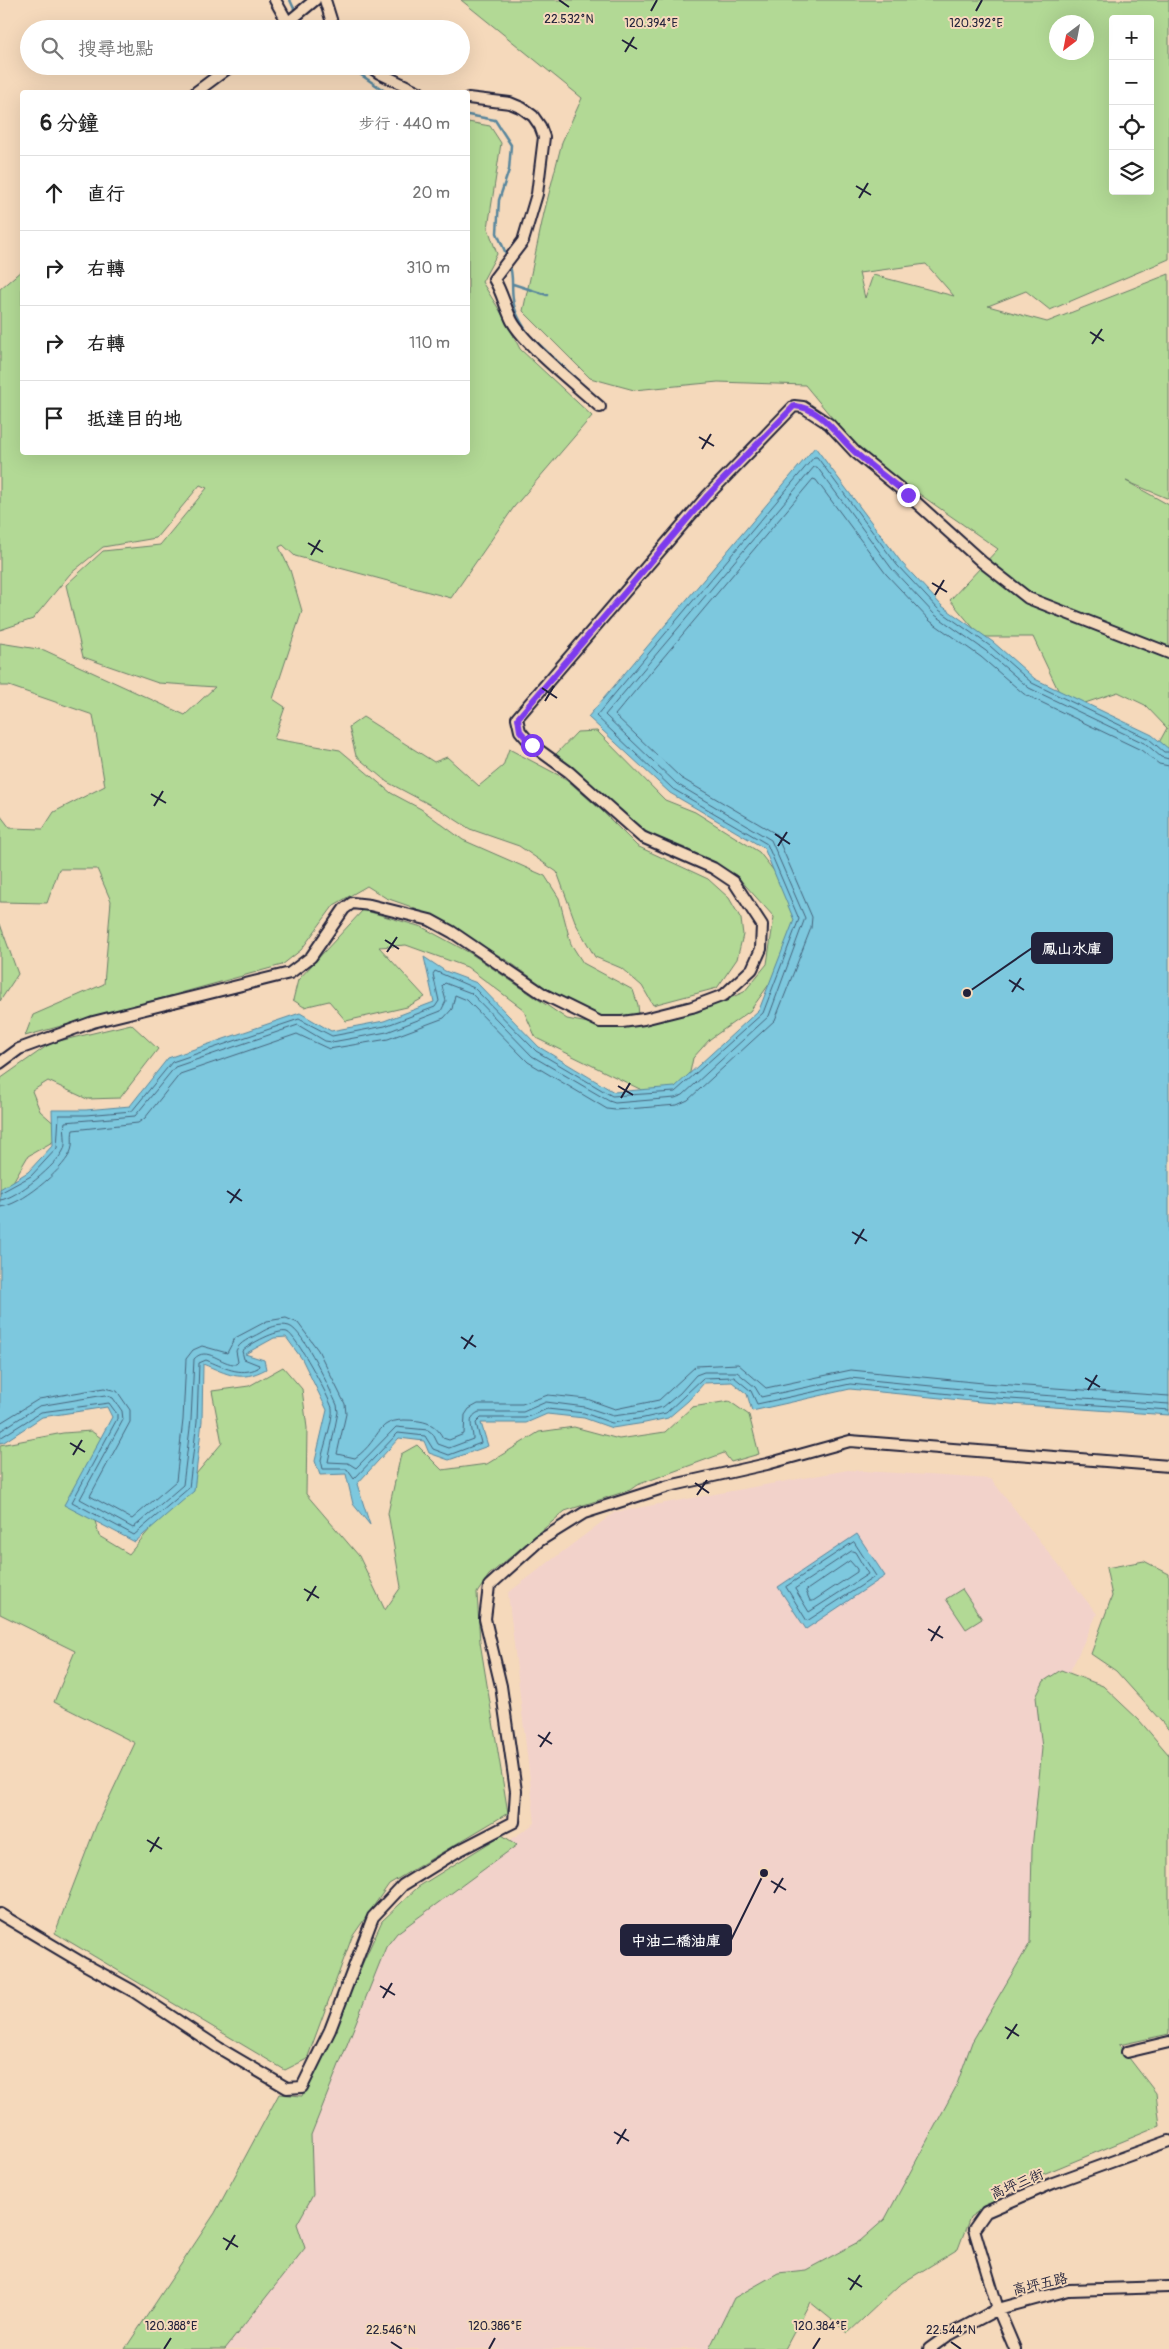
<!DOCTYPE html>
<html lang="zh-TW">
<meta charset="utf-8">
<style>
:root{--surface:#fff;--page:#f6f6f6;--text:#222;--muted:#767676;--line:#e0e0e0}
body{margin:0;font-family:Pangolin,"LXGW WenKai TC",sans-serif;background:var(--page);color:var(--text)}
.controls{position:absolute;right:15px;top:15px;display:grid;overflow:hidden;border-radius:5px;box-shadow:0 5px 20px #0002}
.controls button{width:45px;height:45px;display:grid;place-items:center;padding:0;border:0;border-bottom:1px solid var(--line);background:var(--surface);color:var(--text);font:25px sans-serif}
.compass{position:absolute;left:1049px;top:15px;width:45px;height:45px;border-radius:50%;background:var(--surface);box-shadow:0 5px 20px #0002;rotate:212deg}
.stop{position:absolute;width:15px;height:15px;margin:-11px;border:4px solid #7c3aed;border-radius:50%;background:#fff}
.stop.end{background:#7c3aed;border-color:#fff;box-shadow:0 1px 5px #0008}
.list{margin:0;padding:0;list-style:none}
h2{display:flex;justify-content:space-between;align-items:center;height:65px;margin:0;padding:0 20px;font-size:21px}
h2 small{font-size:16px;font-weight:400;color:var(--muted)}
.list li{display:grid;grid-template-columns:32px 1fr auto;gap:15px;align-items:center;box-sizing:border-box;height:75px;padding:0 20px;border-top:1px solid var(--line)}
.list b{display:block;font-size:19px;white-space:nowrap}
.list em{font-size:16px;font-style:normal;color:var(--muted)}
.icon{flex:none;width:28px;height:28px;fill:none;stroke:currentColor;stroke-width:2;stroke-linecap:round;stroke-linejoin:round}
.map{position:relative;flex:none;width:1169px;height:2349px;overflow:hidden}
.search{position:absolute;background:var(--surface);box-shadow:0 5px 20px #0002;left:20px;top:20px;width:450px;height:55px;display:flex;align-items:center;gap:12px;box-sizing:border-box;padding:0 18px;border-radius:28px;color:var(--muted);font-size:19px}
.panel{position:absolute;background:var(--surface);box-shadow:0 5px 20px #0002;left:20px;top:90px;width:450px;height:365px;border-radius:5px}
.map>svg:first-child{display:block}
.built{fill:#f2d2ca}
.green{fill:#b2d995;stroke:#6a7e68;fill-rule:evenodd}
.water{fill:#7dc8de;stroke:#59869d}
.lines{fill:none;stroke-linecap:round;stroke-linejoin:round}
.shore{stroke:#46647c;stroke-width:1}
.stream{stroke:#59869d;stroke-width:2.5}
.minor-casing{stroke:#22223b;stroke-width:14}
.minor{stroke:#f5d9bb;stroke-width:10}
.route{stroke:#7c3aed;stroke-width:6}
.ticks{fill:none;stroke:#22223b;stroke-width:2}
.labels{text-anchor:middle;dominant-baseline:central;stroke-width:4;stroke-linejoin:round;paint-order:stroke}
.street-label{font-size:14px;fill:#22223b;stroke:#f5d9bb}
.ticks-label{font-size:12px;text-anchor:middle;fill:#22223b;stroke:#f5d9bb;stroke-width:4;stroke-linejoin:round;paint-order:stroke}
.leader{fill:none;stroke:#22223b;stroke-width:2}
.callout-dot{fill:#22223b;stroke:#f5d9bb;stroke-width:2}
.callout{fill:#22223b;stroke:#22223b;stroke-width:2}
.callout-label{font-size:15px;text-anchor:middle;font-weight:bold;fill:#fff}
</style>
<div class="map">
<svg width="1169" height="2349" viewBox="0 0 1169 2349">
<rect width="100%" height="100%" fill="#f5d9bb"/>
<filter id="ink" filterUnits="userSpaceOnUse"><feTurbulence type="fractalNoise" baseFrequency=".02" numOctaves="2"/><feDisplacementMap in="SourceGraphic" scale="10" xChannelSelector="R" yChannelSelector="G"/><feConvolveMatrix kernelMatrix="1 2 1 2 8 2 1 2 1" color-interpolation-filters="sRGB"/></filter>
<g filter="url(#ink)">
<!-- built -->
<path class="built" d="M848,1470L991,1479L1097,1614L1053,1708L1071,1942L887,2242L811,2289L765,2349H175L272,2224L389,1922L535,1823L508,1593L615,1512Z"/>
<!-- green -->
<path class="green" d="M461,0H1169V259L1050,310L1026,291L988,306L1047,322L1169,274V499L1126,481L1169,505V780L1145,768L1167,728L1145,705L1118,692L1067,709L1033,637H981L950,600L998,549L862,454L805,385L718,382L634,390L590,378L523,311L544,213L562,142L582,98ZM1113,19H1150V191H1113ZM1056,22H1086V52H1056ZM926,264L954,296L873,275L865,298L859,273Z
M468,122L490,126L501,143L488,228L497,254L482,282L505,319L520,349L592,416L514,507L451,598L295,556L283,545L279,547L290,570L302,611L273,699L285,707L274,739L340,750L391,793L421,809L463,840L545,876L559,898L571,944L583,963L633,990L638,1005L639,1015L602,1017L556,995L508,961L446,924L409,906L386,898L367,886L334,905L301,950L282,965L25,1036L33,1015L104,984L111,901L97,869H59L47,903L0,902V815L10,828L43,829L54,812L105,786L93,715L9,686H0V643L44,650L185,715L215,687L158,683L83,657L66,585L103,551L160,545L207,488L200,485L156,538L103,547L70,574L33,619L0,630V289L22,270V452H468Z
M363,717L434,762L447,757L479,786L503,766L509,749L566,779L601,810L637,846L708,879L729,898L741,919L743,935L737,959L717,988L653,1005L642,986L621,968L595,957L576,924L557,872L519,846L470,829L442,811L387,782L356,756L349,727Z
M597,731L665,800L695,812L759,852L797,900L790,955L750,1011L710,1039L693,1058L686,1091L656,1097L536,1038L523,1009L467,967L406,945L379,947L425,997L407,1007L346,1021L329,1001L304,1007L293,1000L298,980L363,910L422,927L470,953L567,1019L615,1028L698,1012L744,992L767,964L774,917L736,875L685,848L649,834L556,754L577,732Z
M0,924L18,974L0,1001Z
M131,1024L158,1049L120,1098L87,1099L48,1081L32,1091L40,1111L66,1134L28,1156L0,1204V1079L51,1043Z
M283,1367L302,1389L307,1428L306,1494L359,1556L385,1610L401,1587L388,1513L401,1454L417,1445L442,1470L487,1464L539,1432L574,1427L619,1439L665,1432L692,1407L729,1401L749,1415L759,1454L731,1462L724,1453L637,1485L630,1490L565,1511L489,1575L477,1593L480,1642L508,1813L389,1884L352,1937L307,2059L285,2070L55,1933L96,1826L135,1743L54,1702L75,1651L0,1614V1445L63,1433L91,1431L114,1447L87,1490L99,1536L129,1554L222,1443L212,1391L249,1386Z
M1144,1561L1169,1574V1730L1116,1671L1091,1654L1112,1596L1106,1568Z
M962,1589L982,1619L966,1629L946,1599Z
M1061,1670L1103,1686L1139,1720L1169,1755V2034L1119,2045L1156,2093L1160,2126L1019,2184L970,2217L958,2249L899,2285L848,2333L810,2302L785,2349H709L734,2298L778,2273L806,2270L860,2241L885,2219L956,2087L972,2042L1030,1943L1032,1849L1042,1748L1036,1697L1044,1681Z
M502,1835L517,1845L397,1933L386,1947L311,2135L313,2195L297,2224L305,2248L225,2349H125L215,2213L279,2094L302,2096L382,1921L418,1887Z"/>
<!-- water -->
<path class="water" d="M815,447L901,562L942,606L993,642L1035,679L1152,735L1169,749V1415L981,1402L850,1389L752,1411L747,1394L732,1382L704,1383L688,1401L668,1418L645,1423L612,1428L584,1418L547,1414L526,1423H481L488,1446L449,1460L429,1453L424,1441L399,1438L357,1484L370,1525L353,1504L346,1474L320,1475L315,1461L327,1410L302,1359L286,1337L274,1338L245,1354L264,1360L266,1369C240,1383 228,1374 203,1364L202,1421L194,1491L135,1542L64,1505L112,1417L107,1407L42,1417L4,1442L0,1443V1189L28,1172L53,1145L52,1110H86L130,1106L168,1058L300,1013L331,1031L384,1021L434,1002L424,957L445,971L477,983L539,1047L614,1092L675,1087L759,1010L794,920L764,848L670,793L588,717Z
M857,1534L885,1576L806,1629L778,1587Z"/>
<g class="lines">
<!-- shore -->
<path class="shore" d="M0,1193L31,1176L57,1148L59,1115H86L132,1111L172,1062L299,1019L332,1036L385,1026L435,1007L439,1001L433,974L435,971L474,988L536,1051L612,1096L675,1092L763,1013L799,919L767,844L673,789L596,716L814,457H817L897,565L939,610L990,646L1032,683L1149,739L1164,752H1169
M0,1200C16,1199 58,1164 64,1149C67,1141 63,1130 65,1122L135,1116L175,1067L298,1025L325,1041L332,1042L387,1032L441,1011L446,1001L442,986L445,983L471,993L532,1056L609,1101L615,1103L675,1098L683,1095L769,1016L805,918L771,840L677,784L605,715L814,467H817L892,569L935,615L986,651L1029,688L1146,744L1161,757L1169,759
M0,1207C20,1206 62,1171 70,1153C74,1145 71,1137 73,1130L138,1123L145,1118L180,1074L297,1034L329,1049L388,1039L444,1018L452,1009L455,995L467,1000L528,1062L607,1109L615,1110L677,1105L688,1100L775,1020L811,928L812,917L776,834L681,778L615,715L813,479L816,480L886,574L930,621L981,657L1024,694L1141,750L1159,764L1169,766
M0,1423L39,1399L104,1388L117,1391L130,1410V1422L90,1496L132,1519L176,1481L183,1420L186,1359L193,1350L202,1346L227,1353L235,1338L267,1321L286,1318L298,1323L318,1350L345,1404L346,1414L337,1454L355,1458C385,1437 372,1415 419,1421C431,1423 437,1427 443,1438L449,1440L464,1434L465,1415L469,1409L478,1404H522L548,1395L587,1399L615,1409L659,1400L696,1366L738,1364L766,1388L851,1370L983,1383L1169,1396
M0,1431L39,1406L105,1395L113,1398L122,1411L123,1420L80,1499L133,1528L183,1485L191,1420L194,1359C207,1345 221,1365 236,1364L238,1362L236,1351C239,1342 251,1338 260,1333C268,1328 279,1323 289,1326C304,1331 330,1390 337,1405L338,1412L328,1462L348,1463L356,1468L396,1427L428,1430L433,1434L438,1444L449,1448L473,1439C473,1428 466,1418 479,1412H523L546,1402L585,1407L613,1416L643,1412L663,1407L680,1393L696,1375L704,1372H737L755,1387L761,1397L850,1378L982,1391L1169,1404
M0,1438L41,1412L109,1403L117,1414V1419L72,1502L134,1535L189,1488L197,1421L199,1363L206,1360C223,1367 240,1377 258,1368L259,1365L244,1359L242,1351C250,1344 277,1329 287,1332C296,1335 329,1397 332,1408C334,1418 323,1449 321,1460L323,1469H347L354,1479L398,1433L425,1436L433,1449L449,1455L481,1443L476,1423L481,1418H525L547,1409L584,1413L612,1423L644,1418L666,1413L703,1378L734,1377L751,1391L757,1404L850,1384L981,1397L1169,1410
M854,1542L876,1576L807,1621L786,1587Z
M852,1551L855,1552L868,1574L809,1612L795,1589Z
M850,1561L857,1569V1572L813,1601H810L806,1591Z"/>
<!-- stream -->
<path class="stream" d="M290,0L296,13
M299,18L306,29
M348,66L386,92
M468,115L495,120L511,145L509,170L499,200L497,233L507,256
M509,263C514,276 511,286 513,299C514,312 522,324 529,335L599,400
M513,284L547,295"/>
<defs>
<path id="minor" d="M275,0L288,23
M325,0L334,29
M280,29L315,0
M369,66L379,73L419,92
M196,92L231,66
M468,98L510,103L522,108L533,116L540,126L544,137L537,194L523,241L494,279C502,292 505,307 512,321C526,346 577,386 600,407
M0,1063L19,1049L93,1022L290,973L311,957L344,909L352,903L370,905L430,920L452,932L543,994L600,1022H622L644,1019L692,1007L724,995L752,969L761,949L762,925L734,882L713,868L642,837L569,772L532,745L520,731L517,718L707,496L794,406L803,407L829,424L855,452L908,495L982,562L1028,598L1169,653
M0,1914L84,1964L133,1991L219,2048L287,2088L302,2087L330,2030L373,1917L403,1885L458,1851L514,1822L516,1791L501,1686L485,1619L489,1586L539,1541L584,1513L669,1486L767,1464L850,1441L1169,1466
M1127,2052L1169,2042
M929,2349L947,2336L998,2309L1069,2290L1169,2287
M1015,2349L998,2309L974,2229L986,2212L1053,2183L1169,2141"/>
</defs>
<!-- minor casing -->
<use href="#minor" class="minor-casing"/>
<!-- minor -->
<use href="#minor" class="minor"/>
</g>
</g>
<g class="lines" filter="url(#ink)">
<!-- route -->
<path class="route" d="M532,745L520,731L518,718L707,496L794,406C823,408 837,437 857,454C873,468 891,481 908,495"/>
</g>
<!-- ticks -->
<path class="ticks" d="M559,0L569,7M651,11L657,0M976,11L982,0M622,40L637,49M625,52L634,37M856,186L871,195M859,198L868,183M1090,332L1104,341M1092,344L1102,329M699,437L714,446M702,449L711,434M308,543L323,552M311,555L320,540M932,583L947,592M935,595L944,580M542,688L557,698M545,701L554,686M151,794L166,803M154,806L163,791M775,834L790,844M778,846L787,832M385,940L399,949M387,952L397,937M1009,980L1024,990M1012,992L1021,978M618,1086L633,1095M621,1098L630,1083M227,1191L242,1201M230,1203L240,1189M852,1232L867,1241M855,1244L864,1229M461,1337L476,1347M464,1349L473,1335M1085,1378L1100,1387M1088,1390L1097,1375M70,1443L85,1452M73,1455L82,1440M695,1483L709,1493M697,1495L707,1480M304,1589L319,1598M307,1601L316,1586M928,1629L943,1638M931,1641L940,1626M538,1735L552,1744M540,1747L550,1732M147,1840L162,1849M150,1852L159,1837M771,1881L786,1890M774,1893L783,1878M380,1986L395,1995M383,1998L392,1983M1005,2027L1019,2036M1007,2039L1017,2024M614,2132L629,2141M617,2144L626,2129M223,2238L238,2247M226,2250L235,2235M848,2278L862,2287M850,2290L860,2275M391,2342L402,2349M951,2342L961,2349M164,2349L171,2338M489,2349L495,2338M813,2349L820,2338"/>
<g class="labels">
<!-- street labels -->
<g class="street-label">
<text transform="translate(1017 2184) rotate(-23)">高坪三街</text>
<text transform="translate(1040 2284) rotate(-13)">高坪五路</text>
</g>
</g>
<g class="ticks-label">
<text x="569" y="23">22.532°N</text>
<text x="651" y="27">120.394°E</text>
<text x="976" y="27">120.392°E</text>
<text x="171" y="2330">120.388°E</text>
<text x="495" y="2330">120.386°E</text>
<text x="820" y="2330">120.384°E</text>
<text x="391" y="2334">22.546°N</text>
<text x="951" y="2334">22.544°N</text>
</g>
<!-- callouts -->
<path class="leader" d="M967 993L1032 948M764 1873L731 1940"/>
<g class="callout-dot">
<circle cx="967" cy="993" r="5"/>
<circle cx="764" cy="1873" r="5"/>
</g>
<g class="callout">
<rect x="1032" y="933" width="80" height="30" rx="5"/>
<rect x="621" y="1925" width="110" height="30" rx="5"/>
</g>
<g class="callout-label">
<text x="1072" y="954">鳳山水庫</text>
<text x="676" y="1946">中油二橋油庫</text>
</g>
</svg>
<div class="controls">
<button>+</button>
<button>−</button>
<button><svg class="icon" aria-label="locate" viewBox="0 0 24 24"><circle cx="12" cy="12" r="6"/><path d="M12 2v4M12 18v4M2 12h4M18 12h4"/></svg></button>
<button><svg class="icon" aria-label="layers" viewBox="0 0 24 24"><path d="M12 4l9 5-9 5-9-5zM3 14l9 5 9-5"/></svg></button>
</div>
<svg class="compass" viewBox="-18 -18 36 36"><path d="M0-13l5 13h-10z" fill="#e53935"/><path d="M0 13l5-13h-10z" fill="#767676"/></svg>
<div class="stop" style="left:532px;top:745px"></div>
<div class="stop end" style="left:908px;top:495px"></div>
<div class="search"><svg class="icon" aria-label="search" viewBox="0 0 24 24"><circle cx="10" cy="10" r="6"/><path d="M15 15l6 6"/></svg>搜尋地點</div>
<section class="panel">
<h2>6 分鐘<small>步行 · 440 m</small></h2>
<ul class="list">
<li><svg class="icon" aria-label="ahead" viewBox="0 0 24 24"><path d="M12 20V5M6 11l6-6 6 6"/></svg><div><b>直行</b></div><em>20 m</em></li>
<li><svg class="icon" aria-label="right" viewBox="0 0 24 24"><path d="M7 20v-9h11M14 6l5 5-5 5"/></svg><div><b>右轉</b></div><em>310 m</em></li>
<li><svg class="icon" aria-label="right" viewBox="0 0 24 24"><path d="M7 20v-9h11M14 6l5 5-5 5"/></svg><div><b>右轉</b></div><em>110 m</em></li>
<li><svg class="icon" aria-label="arrive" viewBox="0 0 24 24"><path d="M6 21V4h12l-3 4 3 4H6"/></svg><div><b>抵達目的地</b></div></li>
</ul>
</section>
</div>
